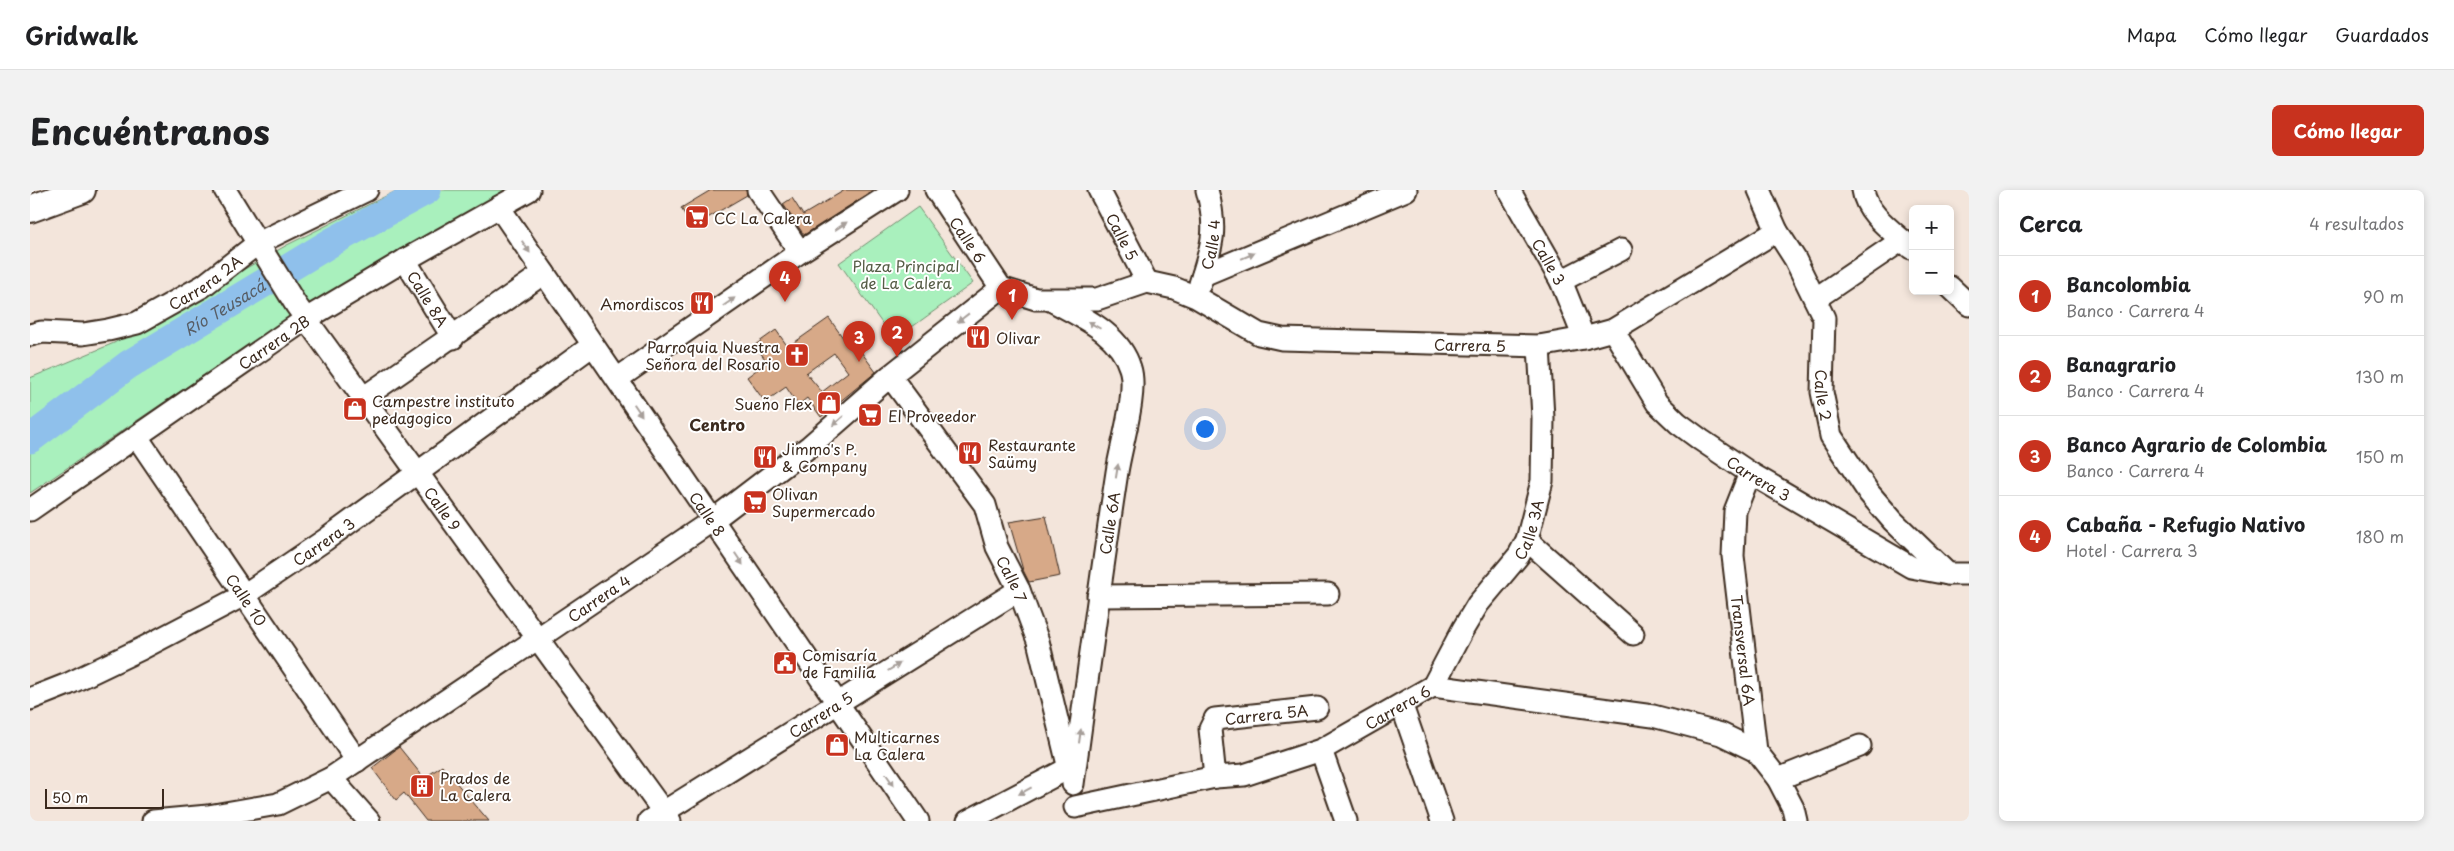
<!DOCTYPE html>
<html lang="es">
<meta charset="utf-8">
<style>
:root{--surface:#fff;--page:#f2f2f2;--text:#202124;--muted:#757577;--line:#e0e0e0;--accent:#c8321e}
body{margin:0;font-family:"Playpen Sans",sans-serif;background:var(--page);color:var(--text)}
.controls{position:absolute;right:15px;top:15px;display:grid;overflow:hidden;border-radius:8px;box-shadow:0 2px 8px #0003}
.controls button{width:45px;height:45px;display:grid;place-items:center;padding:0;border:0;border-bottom:1px solid var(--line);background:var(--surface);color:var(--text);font:25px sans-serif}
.scale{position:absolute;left:15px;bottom:12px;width:119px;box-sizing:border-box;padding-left:5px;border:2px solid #3b2a1e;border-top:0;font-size:14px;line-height:18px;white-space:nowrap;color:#3b2a1e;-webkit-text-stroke:4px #fff;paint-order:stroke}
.you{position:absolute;left:1174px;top:238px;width:18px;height:18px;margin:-12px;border:4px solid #fff;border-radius:50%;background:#1a73e8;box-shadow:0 0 0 8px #1a73e833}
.badge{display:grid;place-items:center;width:32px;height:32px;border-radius:50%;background:var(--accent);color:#fff;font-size:16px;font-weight:700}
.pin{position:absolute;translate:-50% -41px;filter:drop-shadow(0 1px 2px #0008)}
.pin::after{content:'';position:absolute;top:26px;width:18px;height:15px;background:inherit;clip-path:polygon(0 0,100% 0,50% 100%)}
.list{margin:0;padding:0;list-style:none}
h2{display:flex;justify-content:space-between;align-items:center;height:65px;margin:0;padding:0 20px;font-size:21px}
h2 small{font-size:16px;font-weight:400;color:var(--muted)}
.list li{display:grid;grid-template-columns:32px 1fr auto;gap:15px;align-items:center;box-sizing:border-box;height:80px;padding:0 20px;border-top:1px solid var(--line)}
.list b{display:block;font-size:19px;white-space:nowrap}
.list p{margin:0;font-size:16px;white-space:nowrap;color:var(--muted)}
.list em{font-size:16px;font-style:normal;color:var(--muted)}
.map{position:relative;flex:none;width:1939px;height:631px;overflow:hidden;border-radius:8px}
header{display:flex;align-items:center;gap:30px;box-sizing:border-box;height:70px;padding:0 25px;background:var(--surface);border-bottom:1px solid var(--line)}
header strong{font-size:24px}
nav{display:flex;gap:28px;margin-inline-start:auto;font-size:18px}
.intro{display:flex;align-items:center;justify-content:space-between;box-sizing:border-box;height:120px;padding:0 30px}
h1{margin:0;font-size:35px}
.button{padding:12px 22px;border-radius:8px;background:var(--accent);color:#fff;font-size:18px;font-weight:700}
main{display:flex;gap:30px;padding:0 30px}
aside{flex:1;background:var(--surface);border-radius:8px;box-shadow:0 2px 8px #0003}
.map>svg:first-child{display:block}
.green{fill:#a9f0bd;stroke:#728d6e}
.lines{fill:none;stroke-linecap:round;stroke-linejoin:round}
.river{stroke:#8fc0eb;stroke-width:29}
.building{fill:#d7a988;stroke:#3b2a1e;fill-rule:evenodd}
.minor-casing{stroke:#3b2a1e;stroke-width:25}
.major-casing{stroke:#3b2a1e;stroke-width:30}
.minor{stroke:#fff;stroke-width:21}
.major{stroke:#fff;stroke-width:26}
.oneway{fill:#a79f9a}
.labels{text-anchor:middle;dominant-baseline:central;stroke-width:4;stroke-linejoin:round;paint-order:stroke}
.poi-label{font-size:15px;fill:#3b2a1e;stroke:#fff;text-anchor:start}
.street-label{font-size:15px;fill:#3b2a1e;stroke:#fff}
.park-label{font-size:15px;fill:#565c46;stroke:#fff}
.water-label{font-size:16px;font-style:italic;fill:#585e66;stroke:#fff}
.neighbourhood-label{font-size:16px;font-weight:bold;fill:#3b2a1e;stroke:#fff}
</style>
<header>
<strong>Gridwalk</strong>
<nav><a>Mapa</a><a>Cómo llegar</a><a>Guardados</a></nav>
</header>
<div class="intro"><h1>Encuéntranos</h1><a class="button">Cómo llegar</a></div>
<main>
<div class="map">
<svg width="1939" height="631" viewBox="0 0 1939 631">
<rect width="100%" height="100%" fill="#f3e5db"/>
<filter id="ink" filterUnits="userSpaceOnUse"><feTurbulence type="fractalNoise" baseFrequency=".02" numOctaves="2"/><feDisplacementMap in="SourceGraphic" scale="10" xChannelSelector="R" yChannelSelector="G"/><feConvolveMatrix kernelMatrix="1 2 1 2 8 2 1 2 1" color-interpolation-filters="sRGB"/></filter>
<g filter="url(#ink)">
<!-- green -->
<path class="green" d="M368,0H480L257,129L0,303V188L84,153L257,55Z
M888,17L943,93L864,150L809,73Z"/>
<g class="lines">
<!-- river -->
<path class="river" id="s1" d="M0,249L98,175L302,52L397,0"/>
</g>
<!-- building -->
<path class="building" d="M681,0H716L717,5L662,37L651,18Z
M815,0H844L774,45L753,14L762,8L773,25Z
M799,128L821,159L826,155L846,182L791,227L777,208L768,215L756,197L735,212L717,187L737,172L725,155L746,140L758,157ZM804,163L818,182L792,202L776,183Z
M1016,326L1030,386L999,392L993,380L979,332Z
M369,557L394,588L412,576L459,631H396L374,603L366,610L342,578Z"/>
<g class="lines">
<defs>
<g id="minor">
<path id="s2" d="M195,0L266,115L640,631"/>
<path d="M728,0L770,62"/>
<path id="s3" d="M906,0L971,98"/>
<path id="s4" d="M1069,0L1117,92"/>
<path id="s5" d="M1479,0L1531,91L1554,148"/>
<path id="s6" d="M1729,0L1747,41L1765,69L1794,128L1792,202L1801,246L1839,303L1863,331L1918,384"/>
<path d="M1833,0C1836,24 1864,42 1881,58"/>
<path id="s7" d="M469,17L888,631"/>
<path id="s8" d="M375,70L423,148"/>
<path d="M1173,85L1376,0"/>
<path d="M1531,91L1591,60"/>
<path id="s9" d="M1117,92L1144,98L1166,107L1229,144L1252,149L1509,156L1554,148L1583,140L1747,41"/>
<path id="s10" d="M1170,94C1182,56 1188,40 1177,0"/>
<path d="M1920,97L1939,115"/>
<path d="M971,98L1006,109H1067L1117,92"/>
<path d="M1785,109L1872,50"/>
<path d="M1021,110C1051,127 1089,142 1100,178C1108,202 1091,255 1087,282C1071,386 1057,490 1043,594"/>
<path id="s11" d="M1583,140L1627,213L1648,233L1671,250L1720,283L1881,377L1918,384H1939"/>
<path id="s12" d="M0,145L12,142L53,144L78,140L107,133L173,96L228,53L337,0"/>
<path id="s13" d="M860,186L955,315L967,357L989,400L1008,451L1040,583"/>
<path d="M587,189L770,62L867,0"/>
<path d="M333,208L514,83"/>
<path id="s14" d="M107,247L327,571"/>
<path id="s15" d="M1720,283L1705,321L1703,366L1726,561L1748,589L1763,618L1766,631"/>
<path id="s16" d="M0,320L276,129L375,70L499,0"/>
<path d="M1497,350L1603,444"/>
<path d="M1068,406L1298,404"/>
<path id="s17" d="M1403,496L1433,439L1448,414L1489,365L1497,350L1512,291L1513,228L1509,156"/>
<path id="s18" d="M0,509L38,494L111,459L214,405L295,350L563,155"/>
<path d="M1372,516L1412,631"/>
<path d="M1291,560L1316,631"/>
<path id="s19" d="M1185,587L1180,539L1185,529L1287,518"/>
<path d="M301,588L339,631"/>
<path d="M1748,589L1830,556"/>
<path id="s20" d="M1045,617L1185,587L1214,585L1291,560L1403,496L1623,526L1691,544L1726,561"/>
<path id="s21" d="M123,631L178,626L248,614L301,588L683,330L780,256L860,186L971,98"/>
<path id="s22" d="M619,631L989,400"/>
<path d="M938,631L1039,578"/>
</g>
<path id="major" d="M0,19L52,0"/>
</defs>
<!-- minor casing -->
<use href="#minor" class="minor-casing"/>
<!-- major casing -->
<use href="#major" class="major-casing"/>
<!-- minor -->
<use href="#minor" class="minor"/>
<!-- major -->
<use href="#major" class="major"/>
</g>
<!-- one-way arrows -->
<defs><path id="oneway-solid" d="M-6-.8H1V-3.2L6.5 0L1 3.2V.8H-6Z" transform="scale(1.25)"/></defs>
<g class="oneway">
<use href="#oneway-solid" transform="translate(811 36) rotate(-33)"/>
<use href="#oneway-solid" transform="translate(496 57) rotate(56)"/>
<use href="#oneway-solid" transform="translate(1218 66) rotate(-23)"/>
<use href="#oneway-solid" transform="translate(699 112) rotate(-35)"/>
<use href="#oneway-solid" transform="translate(933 128) rotate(142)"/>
<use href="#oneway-solid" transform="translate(1064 135) rotate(-150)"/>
<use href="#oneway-solid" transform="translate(608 220) rotate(56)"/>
<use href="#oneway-solid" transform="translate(808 231) rotate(139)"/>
<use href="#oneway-solid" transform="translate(1087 281) rotate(-81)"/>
<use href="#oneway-solid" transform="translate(709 369) rotate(56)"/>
<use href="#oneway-solid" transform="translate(864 477) rotate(-32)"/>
<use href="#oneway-solid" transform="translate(1050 546) rotate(-82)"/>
<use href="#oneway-solid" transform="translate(860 590) rotate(56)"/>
<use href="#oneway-solid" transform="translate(995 601) rotate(152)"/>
</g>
</g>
<!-- icons -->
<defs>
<symbol id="supermarket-square" viewBox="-11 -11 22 22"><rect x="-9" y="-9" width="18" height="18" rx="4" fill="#c8321e" stroke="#fff"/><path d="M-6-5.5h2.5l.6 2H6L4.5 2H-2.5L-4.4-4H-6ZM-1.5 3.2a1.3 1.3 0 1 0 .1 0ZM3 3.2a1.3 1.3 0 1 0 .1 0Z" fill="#fff"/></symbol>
<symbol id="restaurant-square" viewBox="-11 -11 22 22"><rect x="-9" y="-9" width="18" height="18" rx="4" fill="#c8321e" stroke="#fff"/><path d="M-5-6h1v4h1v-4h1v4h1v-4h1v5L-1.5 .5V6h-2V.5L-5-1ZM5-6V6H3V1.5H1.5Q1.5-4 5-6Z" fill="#fff"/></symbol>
<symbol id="church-square" viewBox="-11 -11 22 22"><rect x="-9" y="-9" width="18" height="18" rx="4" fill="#c8321e" stroke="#fff"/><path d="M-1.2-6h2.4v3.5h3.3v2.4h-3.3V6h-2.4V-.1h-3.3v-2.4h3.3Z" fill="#fff"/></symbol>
<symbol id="shop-square" viewBox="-11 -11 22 22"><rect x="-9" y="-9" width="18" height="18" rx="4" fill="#c8321e" stroke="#fff"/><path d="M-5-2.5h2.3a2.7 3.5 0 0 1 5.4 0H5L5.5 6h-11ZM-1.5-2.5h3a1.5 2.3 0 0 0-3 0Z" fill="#fff"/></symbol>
<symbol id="civic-square" viewBox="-11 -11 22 22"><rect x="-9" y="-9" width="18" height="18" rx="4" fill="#c8321e" stroke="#fff"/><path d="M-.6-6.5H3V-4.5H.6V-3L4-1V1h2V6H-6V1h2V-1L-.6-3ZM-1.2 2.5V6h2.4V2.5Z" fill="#fff"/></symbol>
<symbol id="building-square" viewBox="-11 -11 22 22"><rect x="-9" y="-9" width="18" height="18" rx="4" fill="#c8321e" stroke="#fff"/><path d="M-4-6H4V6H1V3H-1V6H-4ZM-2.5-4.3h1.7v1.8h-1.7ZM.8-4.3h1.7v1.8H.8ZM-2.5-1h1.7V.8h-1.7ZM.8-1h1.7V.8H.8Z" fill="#fff"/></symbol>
</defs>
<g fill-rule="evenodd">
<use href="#supermarket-square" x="653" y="13" width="28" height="28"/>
<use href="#restaurant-square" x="658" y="99" width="28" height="28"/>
<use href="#restaurant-square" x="934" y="133" width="28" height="28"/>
<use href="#church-square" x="753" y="151" width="28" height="28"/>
<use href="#shop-square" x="785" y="199" width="28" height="28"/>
<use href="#shop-square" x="311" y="205" width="28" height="28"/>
<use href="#supermarket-square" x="826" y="211" width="28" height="28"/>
<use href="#restaurant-square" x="926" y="249" width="28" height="28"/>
<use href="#restaurant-square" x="721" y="253" width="28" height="28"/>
<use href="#supermarket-square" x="711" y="298" width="28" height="28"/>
<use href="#civic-square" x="741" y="459" width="28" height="28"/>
<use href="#shop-square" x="793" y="541" width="28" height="28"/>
<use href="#building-square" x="378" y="582" width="28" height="28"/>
</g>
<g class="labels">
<!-- poi labels -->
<g class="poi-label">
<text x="684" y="27">CC La Calera</text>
<text x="654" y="113" text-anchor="end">Amordiscos</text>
<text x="966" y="147">Olivar</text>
<text x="750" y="156" text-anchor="end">Parroquia Nuestra<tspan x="750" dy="17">Señora del Rosario</tspan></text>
<text x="342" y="210">Campestre instituto<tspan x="342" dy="17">pedagogico</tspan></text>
<text x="782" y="213" text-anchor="end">Sueño Flex</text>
<text x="858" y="225">El Proveedor</text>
<text x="958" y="254">Restaurante<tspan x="958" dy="17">Saümy</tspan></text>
<text x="752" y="258">Jimmo's P.<tspan x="752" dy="17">&amp; Company</tspan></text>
<text x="742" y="303">Olivan<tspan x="742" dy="17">Supermercado</tspan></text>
<text x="772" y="464">Comisaría<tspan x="772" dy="17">de Familia</tspan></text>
<text x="824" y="546">Multicarnes<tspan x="824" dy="17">La Calera</tspan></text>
<text x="410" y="587">Prados de<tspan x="410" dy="17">La Calera</tspan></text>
</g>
<!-- street labels -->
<g class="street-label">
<text stroke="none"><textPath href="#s4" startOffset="52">Calle 5</textPath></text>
<text stroke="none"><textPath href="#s3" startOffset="59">Calle 6</textPath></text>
<text stroke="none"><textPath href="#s10" startOffset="41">Calle 4</textPath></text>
<text stroke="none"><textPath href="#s5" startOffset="82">Calle 3</textPath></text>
<text stroke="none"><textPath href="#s12" startOffset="188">Carrera 2A</textPath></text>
<text stroke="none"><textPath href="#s8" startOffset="45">Calle 8A</textPath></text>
<text stroke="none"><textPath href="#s16" startOffset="296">Carrera 2B</textPath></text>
<text stroke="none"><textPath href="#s9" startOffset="336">Carrera 5</textPath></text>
<text stroke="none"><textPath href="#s6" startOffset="221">Calle 2</textPath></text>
<text stroke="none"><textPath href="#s11" startOffset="212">Carrera 3</textPath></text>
<text stroke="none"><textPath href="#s2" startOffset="386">Calle 9</textPath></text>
<text stroke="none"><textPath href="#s7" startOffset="371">Calle 8</textPath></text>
<text transform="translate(1079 333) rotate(-81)">Calle 6A</text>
<text stroke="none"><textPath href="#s17" startOffset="185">Calle 3A</textPath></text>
<text stroke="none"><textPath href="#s18" startOffset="334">Carrera 3</textPath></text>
<text stroke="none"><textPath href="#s13" startOffset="239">Calle 7</textPath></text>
<text stroke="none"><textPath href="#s21" startOffset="508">Carrera 4</textPath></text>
<text stroke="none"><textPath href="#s14" startOffset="196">Calle 10</textPath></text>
<text stroke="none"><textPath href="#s15" startOffset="181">Transversal 6A</textPath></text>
<text stroke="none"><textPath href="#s20" startOffset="341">Carrera 6</textPath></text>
<text stroke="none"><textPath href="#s22" startOffset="202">Carrera 5</textPath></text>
<text stroke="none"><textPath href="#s19" startOffset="111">Carrera 5A</textPath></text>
</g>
<!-- park labels -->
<g class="park-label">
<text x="876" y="75">Plaza Principal<tspan x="876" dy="17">de La Calera</tspan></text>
</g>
<!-- water labels -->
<g class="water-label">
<text stroke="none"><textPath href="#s1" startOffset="235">Río Teusacá</textPath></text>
</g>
<!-- neighbourhood labels -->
<g class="neighbourhood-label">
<text x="687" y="234">Centro</text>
</g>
</g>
</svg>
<div class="controls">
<button>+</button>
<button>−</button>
</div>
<div class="scale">50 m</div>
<div class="you"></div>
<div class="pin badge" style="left:982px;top:130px">1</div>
<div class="pin badge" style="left:867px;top:167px">2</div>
<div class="pin badge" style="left:829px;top:172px">3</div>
<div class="pin badge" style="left:755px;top:112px">4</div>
</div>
<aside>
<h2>Cerca<small>4 resultados</small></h2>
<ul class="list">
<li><span class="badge">1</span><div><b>Bancolombia</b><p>Banco · Carrera 4</p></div><em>90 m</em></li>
<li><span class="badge">2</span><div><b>Banagrario</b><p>Banco · Carrera 4</p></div><em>130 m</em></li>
<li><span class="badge">3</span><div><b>Banco Agrario de Colombia</b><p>Banco · Carrera 4</p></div><em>150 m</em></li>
<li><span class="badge">4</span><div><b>Cabaña - Refugio Nativo</b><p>Hotel · Carrera 3</p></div><em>180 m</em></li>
</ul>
</aside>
</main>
